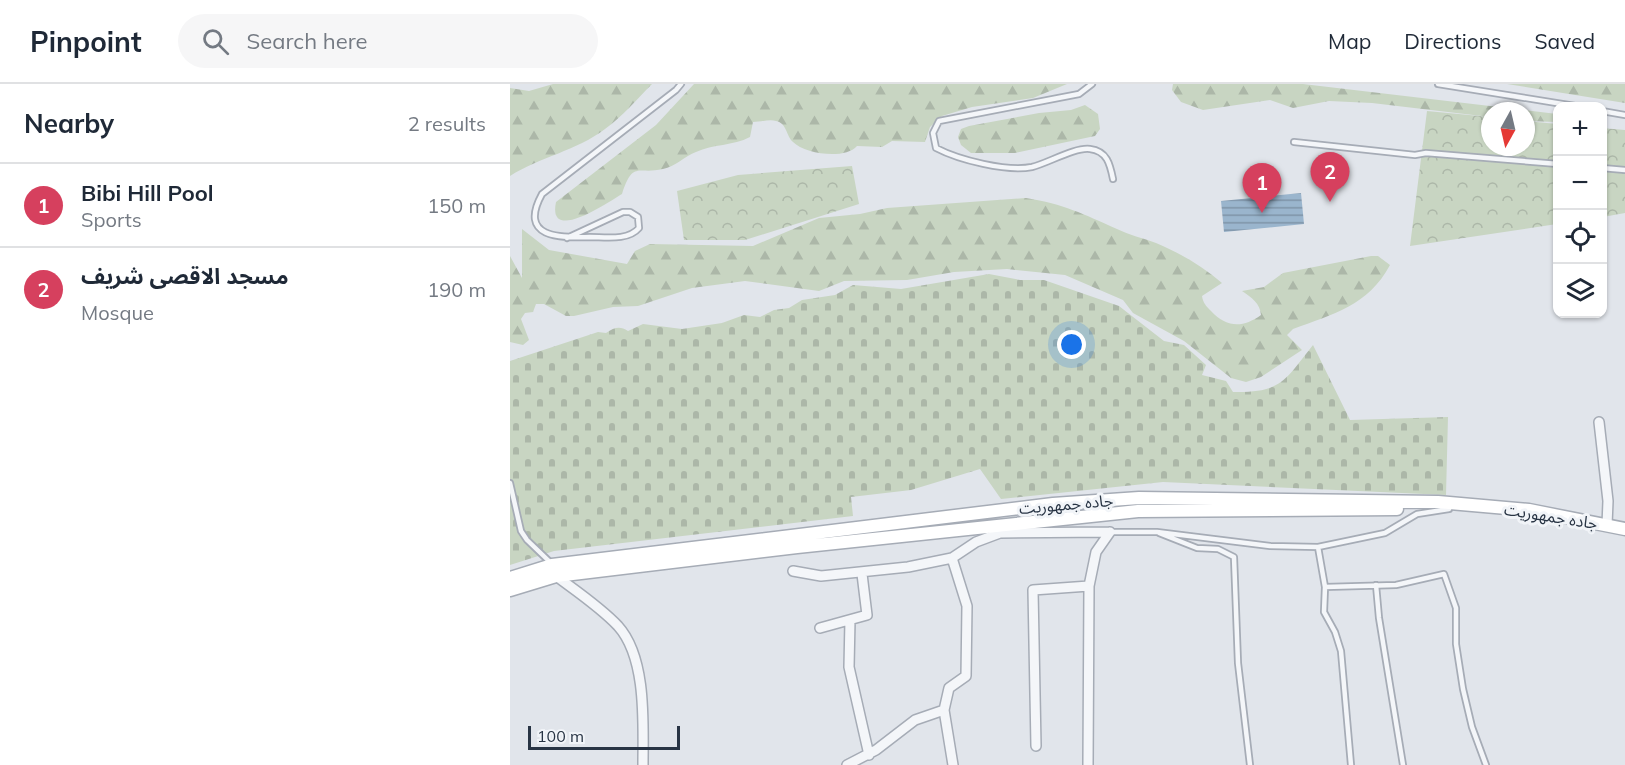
<!DOCTYPE html>
<meta charset="utf-8">
<style>
:root{--surface:#fff;--page:#f6f6f7;--text:#1f2937;--muted:#747a83;--line:#e0e1e3;--accent:#d6405e}
body{margin:0;font-family:Mulish,"Noto Sans Arabic",sans-serif;background:var(--page);color:var(--text)}
.controls{position:absolute;right:18px;top:18px;display:grid;overflow:hidden;border-radius:12px;box-shadow:0 2px 4px #0004}
.controls button{width:54px;height:54px;display:grid;place-items:center;padding:0;border:0;border-bottom:2px solid var(--line);background:var(--surface);color:var(--text);font:30px sans-serif}
.compass{position:absolute;left:971px;top:18px;width:54px;height:54px;border-radius:50%;background:var(--surface);box-shadow:0 2px 4px #0004;rotate:188deg}
.scale{position:absolute;left:18px;bottom:15px;width:152px;box-sizing:border-box;padding-left:6px;border:3px solid #283444;border-top:0;font-size:16px;line-height:21px;white-space:nowrap;color:#283444;-webkit-text-stroke:4px #f1f4f8;paint-order:stroke}
.you{position:absolute;left:562px;top:261px;width:21px;height:21px;margin:-15px;border:4px solid #fff;border-radius:50%;background:#1a73e8;box-shadow:0 0 0 9px #1a73e833}
.badge{display:grid;place-items:center;width:39px;height:39px;border-radius:50%;background:var(--accent);color:#fff;font-size:20px;font-weight:700}
.pin{position:absolute;translate:-50% -50px;filter:drop-shadow(0 2px 3px #0008)}
.pin::after{content:'';position:absolute;top:32px;width:21px;height:18px;background:inherit;clip-path:polygon(0 0,100% 0,50% 100%)}
.list{margin:0;padding:0;list-style:none}
h2{display:flex;justify-content:space-between;align-items:center;height:78px;margin:0;padding:0 24px;font-size:26px}
h2 small{font-size:20px;font-weight:400;color:var(--muted)}
.list li{display:grid;grid-template-columns:39px 1fr auto;gap:18px;align-items:center;box-sizing:border-box;height:84px;padding:0 24px;border-top:2px solid var(--line)}
.list b{display:block;font-size:22px;white-space:nowrap}
.list p{margin:0;font-size:20px;white-space:nowrap;color:var(--muted)}
.list em{font-size:20px;font-style:normal;color:var(--muted)}
.icon{flex:none;width:33px;height:33px;fill:none;stroke:currentColor;stroke-width:2;stroke-linecap:round;stroke-linejoin:round}
.map{position:relative;flex:none;width:1115px;height:681px;overflow:hidden}
header{display:flex;align-items:center;gap:36px;box-sizing:border-box;height:84px;padding:0 30px;background:var(--surface);border-bottom:2px solid var(--line)}
header strong{font-size:28px}
nav{display:flex;gap:33px;margin-inline-start:auto;font-size:21px}
.search{width:420px;height:54px;background:var(--page);display:flex;align-items:center;gap:15px;box-sizing:border-box;padding:0 21px;border-radius:33px;color:var(--muted);font-size:22px}
main{display:flex}
aside{flex:1;background:var(--surface)}
.map>svg:first-child{display:block}
.forest{fill:url(#forest-firs)}
.cemetery{fill:url(#cemetery-stones)}
.park{fill:url(#park-crowns)}
.water{fill:url(#water-rules)}
.lines{fill:none;stroke-linecap:round;stroke-linejoin:round}
.service-casing{stroke:#a6acb6;stroke-width:8}
.minor-casing{stroke:#a6acb6;stroke-width:12}
.secondary-casing{stroke:#a6acb6;stroke-width:15}
.service{stroke:#f4f6f9;stroke-width:4.5}
.minor{stroke:#f4f6f9;stroke-width:9}
.secondary{stroke:#fff;stroke-width:12}
.labels{text-anchor:middle;dominant-baseline:central;stroke-width:6;stroke-linejoin:round;paint-order:stroke}
.street-label{font-size:16px;fill:#283444;stroke:#f1f4f8}
</style>
<header>
<strong>Pinpoint</strong>
<div class="search"><svg class="icon" aria-label="search" viewBox="0 0 24 24"><circle cx="10" cy="10" r="6"/><path d="M15 15l6 6"/></svg>Search here</div>
<nav><a>Map</a><a>Directions</a><a>Saved</a></nav>
</header>
<main>
<aside>
<h2>Nearby<small>2 results</small></h2>
<ul class="list">
<li><span class="badge">1</span><div><b>Bibi Hill Pool</b><p>Sports</p></div><em>150 m</em></li>
<li><span class="badge">2</span><div><b>مسجد الاقصی شریف</b><p>Mosque</p></div><em>190 m</em></li>
</ul>
</aside>
<div class="map">
<svg width="1115" height="681" viewBox="0 0 1115 681">
<defs>
<pattern id="forest-firs" width="22" height="20" patternUnits="userSpaceOnUse" patternTransform="scale(1.5)"><rect width="22" height="20" fill="#c8d5c2"/><path d="M5 1l3.5 6h-7zM16 11l3.5 6h-7z" fill="#acb7a8"/></pattern>
<pattern id="cemetery-stones" width="16" height="16" patternUnits="userSpaceOnUse" patternTransform="scale(1.5)"><rect width="16" height="16" fill="#c8d5c2"/><path d="M2 7V4a2 2 0 0 1 4 0v3zM10 15v-3a2 2 0 0 1 4 0v3z" fill="#acb7a8"/></pattern>
<pattern id="park-crowns" width="20" height="18" patternUnits="userSpaceOnUse" patternTransform="scale(1.5)"><rect width="20" height="18" fill="#c8d5c2"/><path d="M2 6a3 3 0 1 1 6 0M12 15a3 3 0 1 1 6 0" fill="none" stroke="#acb7a8"/></pattern>
<pattern id="water-rules" width="6" height="5" patternUnits="userSpaceOnUse" patternTransform="scale(1.5)"><rect width="6" height="5" fill="#9ab5cd"/><path d="M0 2.5h6" fill="none" stroke="#7e94a8"/></pattern>
</defs>
<rect width="100%" height="100%" fill="#e1e5eb"/>
<!-- forest -->
<path class="forest" d="M43,0H142C127,15 112,33 95,45C66,67 30,73 0,92V4L19,7Z
M184,0H557L523,14L462,23L432,32L420,43L415,58L382,57L372,63L347,62C335,76 295,70 283,58C276,52 277,39 266,37C260,35 250,38 243,38L240,53C223,62 203,60 186,68C175,72 165,83 153,85C128,91 123,76 112,110C100,117 37,161 46,118L146,41Z
M663,0H793L1047,30V38L1016,37V27H980V33L862,19L819,17L783,24L760,16L693,26L671,18L662,6Z
M997,0H1115V19Z
M575,21L588,30L590,45L585,52L505,69H461L451,61L448,53L451,45L459,42L529,29L561,26Z
M516,114C554,120 573,130 607,145C619,151 633,154 646,159C670,169 692,182 712,199L692,212C693,219 696,222 701,227C717,244 733,244 751,231C750,219 742,214 732,207L754,203L773,189L861,172H868L880,181C858,222 823,230 783,245L777,251L792,266L751,293L736,298L721,294L674,257L623,229L613,216L555,191L497,185L444,188L397,196L334,197L309,207L235,197L182,204L128,222L103,223L64,232H56L34,220H26L23,228L15,229L11,235L19,256L13,261L0,258V172L12,194V145L39,166L117,180L125,167L140,160L243,162L309,134L350,130L377,124Z"/>
<!-- cemetery -->
<path class="cemetery" d="M479,190L510,196H534L609,222L654,257L674,261L696,281L692,291L716,297L723,308C772,309 775,296 803,261L840,336L938,333L936,411L653,398L491,415L470,385L401,406L341,413L343,432L44,467L0,481V277L88,248L96,249C105,243 110,242 118,247L133,240L172,245L212,239L234,231L250,233L264,226L279,224L292,216L325,211L343,201L391,205Z"/>
<!-- park -->
<path class="park" d="M917,27L980,33V63H1016V37L1047,40V140L900,162Z
M1092,44L1115,46V129L1093,133Z
M342,82L349,120L235,156H174L167,107L228,91Z"/>
<!-- water -->
<path class="water" d="M791,109L794,140L714,148L711,117Z"/>
<g class="lines">
<defs>
<path id="service" d="M582,0L569,10L429,37L423,49L426,64C449,76 497,88 522,83C538,79 565,63 580,65C597,67 600,80 603,95
M928,0L1065,22
M1092,27L1115,31
M784,58L905,71L916,69L1048,80
M1092,84L1115,86
M57,154L113,128H120L128,133L129,144C118,157 95,153 80,153C49,154 8,154 32,110L166,6L171,0
M0,399L11,447L17,456L41,479
M600,448H647L760,462L808,463L875,449L907,430L939,425
M649,449L687,464L708,465L724,473L728,579L740,681
M808,463L815,503L814,528L825,548L831,567L841,681
M866,501L869,534L893,681
M815,503L886,501L934,490L946,524V560L953,605L962,643L976,681"/>
<path id="minor" d="M1089,338L1098,417L1097,441
M442,474L457,522L456,592L439,604L434,626L443,681
M283,487L311,492L398,483L442,474L466,458L490,449L600,448
M46,492C66,507 90,523 108,542C137,574 133,640 133,681
M340,536L339,583L359,671
M310,544L357,531L352,490
M526,662L523,506L579,502
M337,681L366,666L405,636L434,626
M578,681L579,502L586,468L600,448"/>
<path id="secondary" d="M0,494L42,481L543,420L629,414L928,418L1019,426L1115,445
M0,506L46,492L287,463L628,427L887,425"/>
</defs>
<!-- service casing -->
<use href="#service" class="service-casing"/>
<!-- minor casing -->
<use href="#minor" class="minor-casing"/>
<!-- secondary casing -->
<use href="#secondary" class="secondary-casing"/>
<!-- service -->
<use href="#service" class="service"/>
<!-- minor -->
<use href="#minor" class="minor"/>
<!-- secondary -->
<use href="#secondary" class="secondary"/>
</g>
<g class="labels">
<!-- street labels -->
<g class="street-label">
<text transform="translate(556 420) rotate(-5)">جاده جمهوریت</text>
<text transform="translate(1041 432) rotate(9)">جاده جمهوریت</text>
</g>
</g>
</svg>
<div class="controls">
<button>+</button>
<button>−</button>
<button><svg class="icon" aria-label="locate" viewBox="0 0 24 24"><circle cx="12" cy="12" r="6"/><path d="M12 2v4M12 18v4M2 12h4M18 12h4"/></svg></button>
<button><svg class="icon" aria-label="layers" viewBox="0 0 24 24"><path d="M12 4l9 5-9 5-9-5zM3 14l9 5 9-5"/></svg></button>
</div>
<svg class="compass" viewBox="-18 -18 36 36"><path d="M0-13l5 13h-10z" fill="#e53935"/><path d="M0 13l5-13h-10z" fill="#747a83"/></svg>
<div class="scale">100 m</div>
<div class="you"></div>
<div class="pin badge" style="left:752px;top:129px">1</div>
<div class="pin badge" style="left:820px;top:118px">2</div>
</div>
</main>
